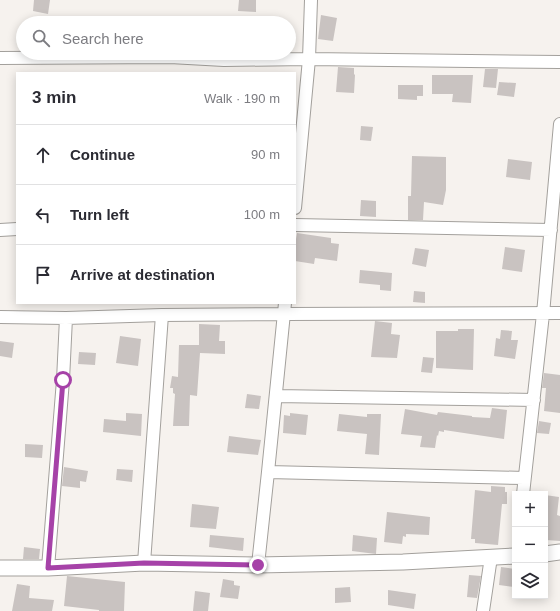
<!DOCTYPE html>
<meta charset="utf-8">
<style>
:root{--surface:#fff;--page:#f7f7f7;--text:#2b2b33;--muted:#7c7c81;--line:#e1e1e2}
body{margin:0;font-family:Helvetica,sans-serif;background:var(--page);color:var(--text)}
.controls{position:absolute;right:12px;bottom:12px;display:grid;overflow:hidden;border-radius:0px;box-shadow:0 2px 10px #0003}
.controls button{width:36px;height:36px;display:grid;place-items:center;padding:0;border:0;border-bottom:1px solid var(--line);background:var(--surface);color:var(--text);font:20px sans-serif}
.stop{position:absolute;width:12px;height:12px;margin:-9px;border:3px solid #a642a8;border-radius:50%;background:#fff}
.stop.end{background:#a642a8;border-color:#fff;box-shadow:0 1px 4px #0008}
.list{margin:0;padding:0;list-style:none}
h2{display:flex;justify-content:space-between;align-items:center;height:52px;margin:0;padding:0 16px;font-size:17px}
h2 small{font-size:13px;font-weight:400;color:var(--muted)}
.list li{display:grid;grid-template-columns:26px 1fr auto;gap:12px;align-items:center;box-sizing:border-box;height:60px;padding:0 16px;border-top:1px solid var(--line)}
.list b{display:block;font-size:15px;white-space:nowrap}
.list em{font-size:13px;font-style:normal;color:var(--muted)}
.icon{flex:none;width:22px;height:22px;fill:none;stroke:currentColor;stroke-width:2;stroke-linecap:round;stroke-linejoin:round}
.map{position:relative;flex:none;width:560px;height:611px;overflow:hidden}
.search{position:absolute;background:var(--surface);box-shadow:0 2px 10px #0003;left:16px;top:16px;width:280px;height:44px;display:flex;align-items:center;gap:10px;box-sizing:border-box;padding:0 14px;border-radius:22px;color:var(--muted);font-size:15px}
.panel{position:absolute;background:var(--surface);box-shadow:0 2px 10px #0003;left:16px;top:72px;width:280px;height:232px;border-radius:0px}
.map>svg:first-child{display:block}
.building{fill:#c9c3c1}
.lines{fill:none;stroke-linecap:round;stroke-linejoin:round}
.minor-casing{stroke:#a3a09c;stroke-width:14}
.tertiary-casing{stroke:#a3a09c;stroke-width:17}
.minor{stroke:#fff;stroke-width:12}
.tertiary{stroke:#fff;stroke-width:15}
.route{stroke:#a642a8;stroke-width:5}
</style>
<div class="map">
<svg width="560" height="611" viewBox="0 0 560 611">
<rect width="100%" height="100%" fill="#f6f2ee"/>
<!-- building -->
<path class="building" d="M34,0H50L48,14L33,11Z
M239,0H256V12L238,11Z
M321,15L337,18L333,41L318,39Z
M338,67L354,68V74L355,75L354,93L336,92Z
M485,69H498L496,88L483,87Z
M432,75H473L471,103L452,102L453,94H432Z
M499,82L516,83L514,97L497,95Z
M398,85H423V96H417V100L398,99Z
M361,126L373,127L371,141L360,140Z
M412,156L446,157V190L443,205L424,202L423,220H408V196H411Z
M508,159L532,162L530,180L506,177Z
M361,200L376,201V217L360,216Z
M297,233L331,238V243L339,244L337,261L315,258L314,264L295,261V245Z
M505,247L525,250L522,272L502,269Z
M415,248L429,250L426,267L412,264Z
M360,270L392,273L391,291L380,290V285L359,283Z
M414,291L425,292V303L413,302Z
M375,321L392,323L391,334L400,335L397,358L371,357Z
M199,324L220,325L219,341H225V354L200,353L197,396L190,395L189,426H173L175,394L173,393V388H170L172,376L178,377L179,345H199Z
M458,329H474L473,370L436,368V331H458Z
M501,330L512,331L511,340H518L515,359L494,356L496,338L500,339Z
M120,336L141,339L138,366L116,363Z
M0,341L14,343L12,358L0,356Z
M79,352L96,353L95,365L78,364Z
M423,357L434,358L432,373L421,372Z
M544,373L560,375V413L544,411L546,388H542Z
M247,394L261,396L259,409L245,408Z
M492,408L507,410L504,439L444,430V432L439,431L438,436L437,435L435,448L420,447L422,436L401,434L405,409L437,415L438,412L472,416V417L490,418Z
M126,413L142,414L141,436L103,432L104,419L126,421Z
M290,413L308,415L306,435L283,433L284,415L290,416Z
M339,414L367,417V414H381L379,455L365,454L367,434L337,431Z
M539,421L551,423L549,434L537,433Z
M229,436L261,440L258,455L227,452Z
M25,444L43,445L42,458L25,457Z
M64,467L88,471L86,482L80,481V488L62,486Z
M117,469L133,470L132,482L116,480Z
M491,486L505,487V492H507V504H502L498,545L475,543V539H471L475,490L491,492Z
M545,495L559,497L557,515L560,516V541L546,540L548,520H545Z
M192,504L219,507L216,529L190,527Z
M387,512L430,517L429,535L406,534V537L403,536L402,544L384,542Z
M210,535L244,538L243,551L209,547Z
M353,535L377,538L376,554L352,551Z
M24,547L40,549L39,559H23Z
M501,567L515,569L514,587L499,585Z
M469,575L481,576L477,598L467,597Z
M67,576L125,582L124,611H99V610L64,606Z
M223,579L234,581V585L240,586L238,599L220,597Z
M17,584L30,586L29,598L54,600L52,611H12Z
M350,587L351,602L335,603V588Z
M388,590L416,594L414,609L388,605Z
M195,591L210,593L208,611H193Z"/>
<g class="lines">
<defs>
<path id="minor" d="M0,58L170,57L224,60L309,59L560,62
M295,208L309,59L311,0
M295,225L551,230
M0,230L17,229
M0,317L66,318L162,315L284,314L560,313
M276,396L534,400
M268,472L524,478
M523,494L543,314L560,124
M144,563L162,315
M258,565L268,472L285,303
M48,568L63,380L66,318
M483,611L491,557"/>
<path id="tertiary" d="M545,554L560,552
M0,568H48L144,563L258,565L403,562L515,556"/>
</defs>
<!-- minor casing -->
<use href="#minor" class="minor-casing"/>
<!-- tertiary casing -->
<use href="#tertiary" class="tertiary-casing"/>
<!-- minor -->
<use href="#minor" class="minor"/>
<!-- tertiary -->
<use href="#tertiary" class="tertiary"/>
</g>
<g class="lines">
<!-- route -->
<path class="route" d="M63,380L48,568L144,563L258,565"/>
</g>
</svg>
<div class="controls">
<button>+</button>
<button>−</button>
<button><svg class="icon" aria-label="layers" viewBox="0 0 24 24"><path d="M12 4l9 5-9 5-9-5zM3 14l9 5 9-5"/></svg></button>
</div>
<div class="stop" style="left:63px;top:380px"></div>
<div class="stop end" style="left:258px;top:565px"></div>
<div class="search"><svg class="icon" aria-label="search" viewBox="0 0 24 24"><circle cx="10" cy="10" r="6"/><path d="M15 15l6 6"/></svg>Search here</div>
<section class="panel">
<h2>3 min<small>Walk · 190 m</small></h2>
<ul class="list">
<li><svg class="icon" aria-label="ahead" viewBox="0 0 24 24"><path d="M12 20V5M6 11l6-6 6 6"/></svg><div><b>Continue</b></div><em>90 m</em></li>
<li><svg class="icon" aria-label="left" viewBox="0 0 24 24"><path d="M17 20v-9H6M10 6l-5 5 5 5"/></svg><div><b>Turn left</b></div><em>100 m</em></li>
<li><svg class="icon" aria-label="arrive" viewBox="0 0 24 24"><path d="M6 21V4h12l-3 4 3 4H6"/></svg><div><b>Arrive at destination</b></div></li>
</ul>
</section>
</div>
